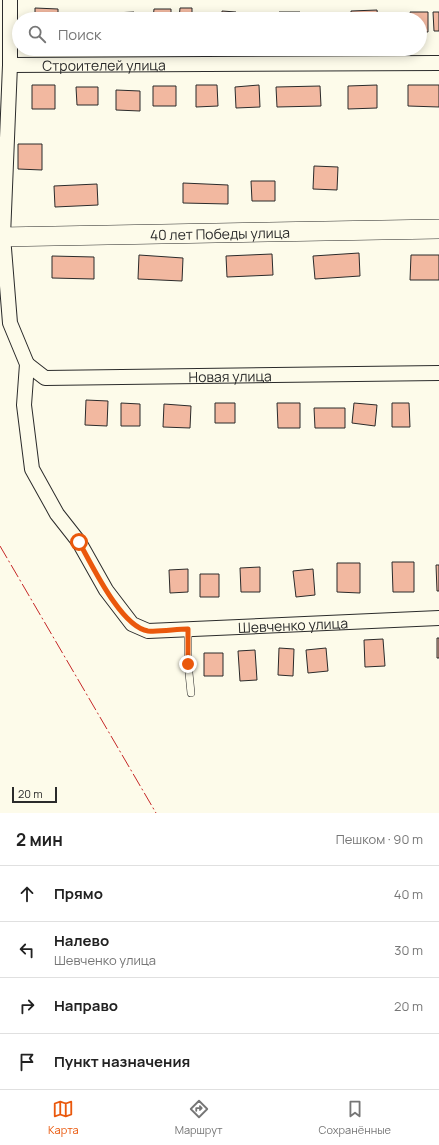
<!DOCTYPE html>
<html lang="ru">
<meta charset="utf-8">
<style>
:root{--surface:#fff;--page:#f6f6f6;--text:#222;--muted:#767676;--line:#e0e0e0;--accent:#ea580c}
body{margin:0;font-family:Manrope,sans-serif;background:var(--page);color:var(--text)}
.scale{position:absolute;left:12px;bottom:10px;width:45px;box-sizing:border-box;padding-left:4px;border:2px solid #2b2b2b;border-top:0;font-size:11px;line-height:14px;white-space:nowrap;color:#2b2b2b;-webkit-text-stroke:3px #fdfbea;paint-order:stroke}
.stop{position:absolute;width:12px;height:12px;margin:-9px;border:3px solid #ea580c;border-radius:50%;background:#fff}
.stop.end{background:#ea580c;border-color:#fff;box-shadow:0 1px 4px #0008}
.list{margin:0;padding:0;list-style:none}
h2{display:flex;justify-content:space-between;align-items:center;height:52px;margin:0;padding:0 16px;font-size:17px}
h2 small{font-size:13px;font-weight:400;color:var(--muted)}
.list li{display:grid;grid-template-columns:26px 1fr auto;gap:12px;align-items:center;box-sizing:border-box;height:56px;padding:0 16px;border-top:1px solid var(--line)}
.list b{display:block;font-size:15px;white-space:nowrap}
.list p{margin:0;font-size:13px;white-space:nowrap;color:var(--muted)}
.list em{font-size:13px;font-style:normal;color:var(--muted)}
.icon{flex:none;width:22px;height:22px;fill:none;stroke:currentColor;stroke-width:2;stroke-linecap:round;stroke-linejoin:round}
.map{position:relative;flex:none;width:439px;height:813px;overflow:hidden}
.search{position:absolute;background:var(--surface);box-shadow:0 2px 10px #0003;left:12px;right:12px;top:12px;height:44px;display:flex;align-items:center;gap:10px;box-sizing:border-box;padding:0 14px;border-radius:22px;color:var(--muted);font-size:15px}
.sheet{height:276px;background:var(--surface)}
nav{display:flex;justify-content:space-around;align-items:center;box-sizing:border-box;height:56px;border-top:1px solid var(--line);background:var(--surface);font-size:11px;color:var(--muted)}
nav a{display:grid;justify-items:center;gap:2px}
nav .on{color:var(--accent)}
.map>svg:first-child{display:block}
.building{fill:#f2b8a0;stroke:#2b2b2b}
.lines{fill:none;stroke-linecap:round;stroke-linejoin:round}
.lane-casing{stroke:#2b2b2b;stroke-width:8}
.street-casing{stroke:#2b2b2b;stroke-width:16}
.secondary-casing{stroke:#2b2b2b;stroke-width:20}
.lane{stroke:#fdfbea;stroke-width:7}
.street{stroke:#fdfbea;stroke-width:14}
.secondary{stroke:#fdfbea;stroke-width:19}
.power{stroke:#c62828;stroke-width:1;stroke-dasharray:14 3 2 3;stroke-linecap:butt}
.route{stroke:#ea580c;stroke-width:5}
.labels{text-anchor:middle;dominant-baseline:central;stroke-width:3;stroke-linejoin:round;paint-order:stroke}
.street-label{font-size:14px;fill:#2b2b2b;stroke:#fdfbea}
</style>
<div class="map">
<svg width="439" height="813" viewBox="0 0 439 813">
<rect width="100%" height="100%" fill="#fdfbea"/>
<!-- building -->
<path class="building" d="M35,8L58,9V19H35Z
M180,8H192V19H179Z
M154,9H171V19H153Z
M377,10L378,19H351V11Z
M222,11L236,12L235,19H222Z
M134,12L135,19H114V13Z
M279,12H300L301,19H279Z
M410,12H428V32H420V19H410Z
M433,12H439V31H434Z
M74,13H95V19H74Z
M32,85H55V109H32Z
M196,85H217L218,106L196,107Z
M259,85L260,107L236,108L235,87Z
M377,85V108L348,109V86Z
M408,85H439V107L408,106Z
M153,86H176V106H153Z
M320,86L321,106L277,107L276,87Z
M76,87H98V105H77Z
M116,90L140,91V111L116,110Z
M18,144H42V170L18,169Z
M314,166L338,167L337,190L313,189Z
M251,181H275V201H252Z
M183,183L228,185V204L183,203Z
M97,184L98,205L55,207L54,186Z
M359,253L360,276L315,279L313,256Z
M272,254L273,275L227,277L226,256Z
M139,255L183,258L182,281L138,279Z
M411,255H439V280H410Z
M52,256L94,257V279L52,278Z
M86,400L108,401L107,426L85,425Z
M121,403L140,404V426H121Z
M215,403H235V423H215Z
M277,403H300V428H278Z
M354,403L377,405L375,426L352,423Z
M392,403H409L410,427H392Z
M164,404L191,406L190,428L163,427Z
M314,408H345V428H315Z
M392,562H414V592H393Z
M337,563H360V593L337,592Z
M436,565H439V591H437Z
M260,567V592H241L240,568Z
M188,569V592L170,593L169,570Z
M313,569L315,595L296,597L293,571Z
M200,574H219V597H200Z
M437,638H439V658H437Z
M383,639L385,666L365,667L364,640Z
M279,648L294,649L293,676L278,675Z
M326,648L328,671L308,673L306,650Z
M255,650L257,680L240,681L238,651Z
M204,653H223V676H204Z"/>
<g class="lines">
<defs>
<path id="lane" d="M188,629V663L191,693"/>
<g id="street">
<path id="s1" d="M10,0V65L3,236L10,323L27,364L24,405L32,469L57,514L79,542L106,590L132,624L148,631L439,618"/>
<path id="s2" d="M10,65L439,63"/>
<path id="s3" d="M27,364L45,378L439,373"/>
</g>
<g id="secondary">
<path id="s4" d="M0,237L439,229"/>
</g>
</defs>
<!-- lane casing -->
<use href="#lane" class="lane-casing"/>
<!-- street casing -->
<use href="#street" class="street-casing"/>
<!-- secondary casing -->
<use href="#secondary" class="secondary-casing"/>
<!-- lane -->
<use href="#lane" class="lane"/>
<!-- street -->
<use href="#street" class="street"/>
<!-- secondary -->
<use href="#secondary" class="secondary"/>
<!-- power -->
<path class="power" d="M0,546L156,813"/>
</g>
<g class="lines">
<!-- route -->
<path class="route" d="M79,542C92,565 121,627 148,631C161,632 176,629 188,629V664"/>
</g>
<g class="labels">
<!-- street labels -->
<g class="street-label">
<text stroke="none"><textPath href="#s2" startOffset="94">Строителей улица</textPath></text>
<text stroke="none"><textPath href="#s4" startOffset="220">40 лет Победы улица</textPath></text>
<text stroke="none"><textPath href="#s3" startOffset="208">Новая улица</textPath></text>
<text stroke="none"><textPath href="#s1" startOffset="821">Шевченко улица</textPath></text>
</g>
</g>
</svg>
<div class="scale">20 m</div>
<div class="stop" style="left:79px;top:542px"></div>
<div class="stop end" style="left:188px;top:664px"></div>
<div class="search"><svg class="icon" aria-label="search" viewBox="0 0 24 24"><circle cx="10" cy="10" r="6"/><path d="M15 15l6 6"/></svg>Поиск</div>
</div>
<section class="sheet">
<h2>2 мин<small>Пешком · 90 m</small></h2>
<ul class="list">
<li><svg class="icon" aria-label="ahead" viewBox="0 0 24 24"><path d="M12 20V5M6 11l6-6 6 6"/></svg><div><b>Прямо</b></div><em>40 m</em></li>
<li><svg class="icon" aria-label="left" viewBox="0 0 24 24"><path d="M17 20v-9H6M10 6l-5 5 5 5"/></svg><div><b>Налево</b><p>Шевченко улица</p></div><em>30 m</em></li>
<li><svg class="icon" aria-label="right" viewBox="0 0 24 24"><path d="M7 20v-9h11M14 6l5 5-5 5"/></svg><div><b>Направо</b></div><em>20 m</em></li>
<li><svg class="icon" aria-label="arrive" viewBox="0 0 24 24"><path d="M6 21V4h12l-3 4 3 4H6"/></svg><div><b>Пункт назначения</b></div></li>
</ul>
</section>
<nav>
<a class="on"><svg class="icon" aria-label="map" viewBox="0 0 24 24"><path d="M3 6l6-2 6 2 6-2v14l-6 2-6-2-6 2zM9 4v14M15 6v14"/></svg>Карта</a>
<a><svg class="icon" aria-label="directions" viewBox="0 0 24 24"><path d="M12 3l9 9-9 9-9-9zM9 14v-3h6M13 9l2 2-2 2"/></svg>Маршрут</a>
<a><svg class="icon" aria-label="saved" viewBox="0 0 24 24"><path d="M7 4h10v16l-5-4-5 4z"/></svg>Сохранённые</a>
</nav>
